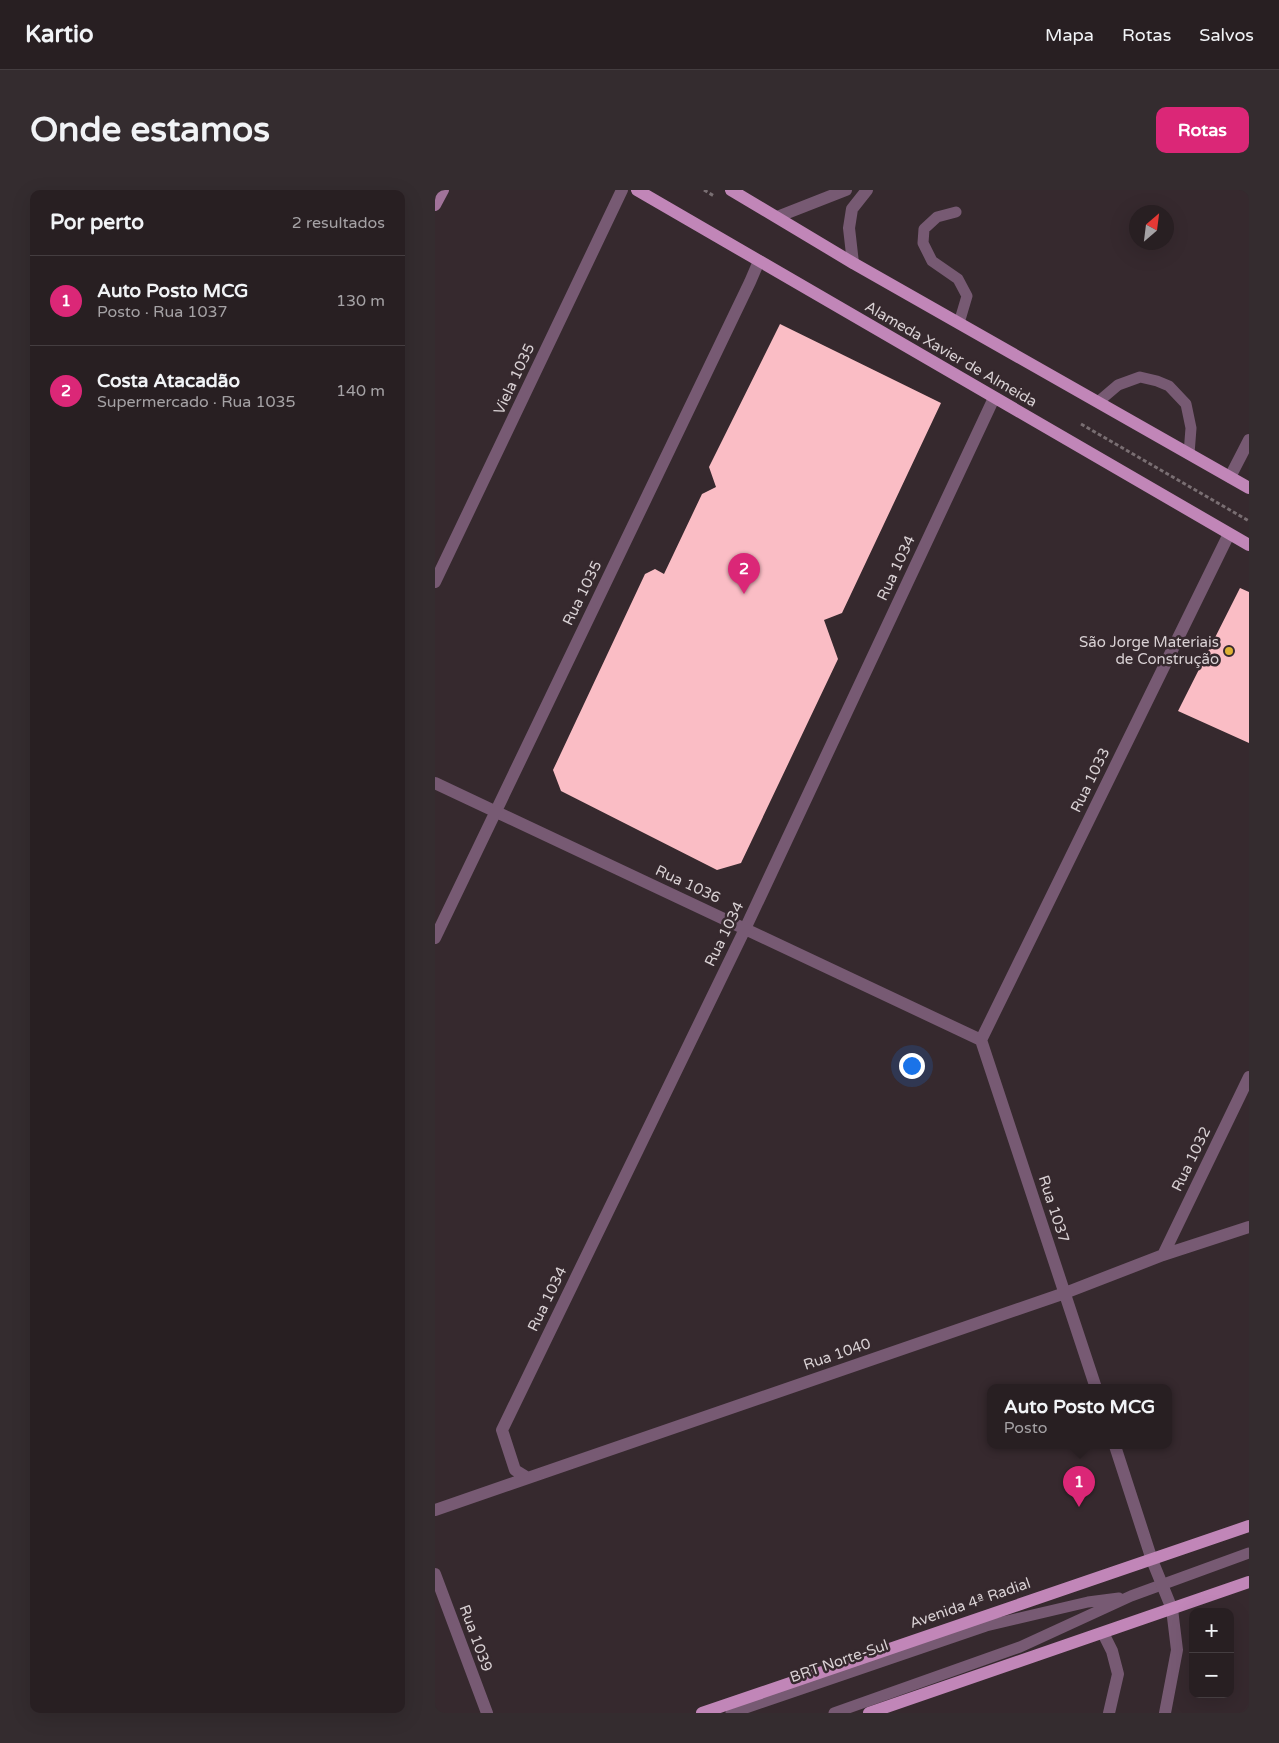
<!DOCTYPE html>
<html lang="pt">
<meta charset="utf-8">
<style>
:root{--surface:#281f22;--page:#342c2f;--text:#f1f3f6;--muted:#a5a2a5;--line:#443d40;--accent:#db2777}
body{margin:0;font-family:"Varela Round",sans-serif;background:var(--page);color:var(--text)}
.controls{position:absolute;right:15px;bottom:15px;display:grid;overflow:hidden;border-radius:10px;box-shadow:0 5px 20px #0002}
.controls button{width:45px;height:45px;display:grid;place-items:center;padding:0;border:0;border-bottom:1px solid var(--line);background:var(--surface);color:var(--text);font:25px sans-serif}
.compass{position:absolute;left:694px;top:15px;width:45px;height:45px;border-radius:50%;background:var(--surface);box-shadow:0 5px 20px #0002;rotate:28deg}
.you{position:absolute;left:476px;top:875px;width:18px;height:18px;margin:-12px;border:4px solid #fff;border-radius:50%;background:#1a73e8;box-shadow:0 0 0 8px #1a73e833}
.badge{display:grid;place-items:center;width:32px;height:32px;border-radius:50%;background:var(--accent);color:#fff;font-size:16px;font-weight:700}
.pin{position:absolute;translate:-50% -41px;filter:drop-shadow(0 1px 2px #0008)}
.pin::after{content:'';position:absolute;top:26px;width:18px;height:15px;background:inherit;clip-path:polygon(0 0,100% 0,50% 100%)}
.popup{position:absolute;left:552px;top:1194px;width:185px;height:65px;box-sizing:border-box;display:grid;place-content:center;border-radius:10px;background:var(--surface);filter:drop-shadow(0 1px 4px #0005);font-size:16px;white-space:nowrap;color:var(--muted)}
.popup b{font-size:19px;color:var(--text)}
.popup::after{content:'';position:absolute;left:50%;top:100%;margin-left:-10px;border:10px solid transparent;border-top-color:var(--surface)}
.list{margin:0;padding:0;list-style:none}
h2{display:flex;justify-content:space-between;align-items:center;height:65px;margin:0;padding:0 20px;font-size:21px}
h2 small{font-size:16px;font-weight:400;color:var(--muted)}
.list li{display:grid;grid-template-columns:32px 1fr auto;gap:15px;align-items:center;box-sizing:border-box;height:90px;padding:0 20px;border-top:1px solid var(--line)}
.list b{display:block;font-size:19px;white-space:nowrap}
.list p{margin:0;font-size:16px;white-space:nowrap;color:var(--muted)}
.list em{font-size:16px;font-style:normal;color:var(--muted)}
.map{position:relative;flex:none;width:814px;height:1523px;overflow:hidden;border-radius:10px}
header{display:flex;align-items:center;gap:30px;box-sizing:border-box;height:70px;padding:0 25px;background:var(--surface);border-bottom:1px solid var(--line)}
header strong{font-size:24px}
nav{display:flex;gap:28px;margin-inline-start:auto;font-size:18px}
.intro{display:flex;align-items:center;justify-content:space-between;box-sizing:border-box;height:120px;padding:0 30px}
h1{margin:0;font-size:35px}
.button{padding:12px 22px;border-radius:10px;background:var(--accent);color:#fff;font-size:18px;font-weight:700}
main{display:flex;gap:30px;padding:0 30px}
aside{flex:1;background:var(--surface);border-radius:10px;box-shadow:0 5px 20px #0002}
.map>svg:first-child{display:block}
.building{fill:#fabdc5}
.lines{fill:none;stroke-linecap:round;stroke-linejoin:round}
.path{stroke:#796e72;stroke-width:3;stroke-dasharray:4 2.5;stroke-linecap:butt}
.lane{stroke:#775a73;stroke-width:11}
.street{stroke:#775a73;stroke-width:12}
.secondary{stroke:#a1739a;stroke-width:12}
.primary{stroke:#c186b8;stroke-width:12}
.poi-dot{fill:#ddb133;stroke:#36292e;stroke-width:2}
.labels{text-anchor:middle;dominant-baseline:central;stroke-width:5;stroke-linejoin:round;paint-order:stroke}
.street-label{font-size:15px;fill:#d8d0d3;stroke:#36292e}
.poi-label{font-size:15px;fill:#d8d0d3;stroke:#36292e;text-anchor:end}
</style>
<header>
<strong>Kartio</strong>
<nav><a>Mapa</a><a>Rotas</a><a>Salvos</a></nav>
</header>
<div class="intro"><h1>Onde estamos</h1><a class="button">Rotas</a></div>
<main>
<aside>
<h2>Por perto<small>2 resultados</small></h2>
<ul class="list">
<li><span class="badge">1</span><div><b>Auto Posto MCG</b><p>Posto · Rua 1037</p></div><em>130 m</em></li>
<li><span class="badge">2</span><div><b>Costa Atacadão</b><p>Supermercado · Rua 1035</p></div><em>140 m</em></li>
</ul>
</aside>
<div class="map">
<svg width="814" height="1523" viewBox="0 0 814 1523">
<rect width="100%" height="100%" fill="#36292e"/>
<!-- building -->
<path class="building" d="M345,134L506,213L407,423L389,430L403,469L306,673L282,680L126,601L118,580L210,384L220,379L229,384L267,304L281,297L274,277Z
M805,398L814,402V553L743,521Z"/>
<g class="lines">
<!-- path -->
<path class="path" d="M269,0L279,6
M646,234L814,331"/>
<!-- lane -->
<path class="lane" d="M521,22L502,27L489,39L488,53L497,71L523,89L532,106L524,133
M663,212L683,195L705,187L722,191L734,196L751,214L756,238L754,264
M296,1523L551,1436L653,1412L684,1408
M399,1523L585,1457L696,1406L814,1363"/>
<!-- street -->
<path class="street" d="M342,27L411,0
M418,73L414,38L417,19L432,0
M795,287L814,250
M0,392L187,0
M0,593L546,850
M0,748L315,92L324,71
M546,850L794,344
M546,850L661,1198
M728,1065L814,887
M680,1256L717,1370L737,1419L742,1460L730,1523
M93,1288L80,1280L67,1240L310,739L559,208
M0,1320L630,1103L728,1065L814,1037
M0,1384L52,1523
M668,1443L677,1461L683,1484L674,1523"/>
<!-- secondary -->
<path class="secondary" d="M0,15L8,0"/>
<!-- primary -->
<path class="primary" d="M202,0L814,355
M296,0L418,73L814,298
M267,1523L814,1336
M434,1523L814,1392"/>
</g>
<!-- markers -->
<circle class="poi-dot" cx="794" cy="461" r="5"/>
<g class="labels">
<!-- street labels -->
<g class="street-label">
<text transform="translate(516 164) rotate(30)">Alameda Xavier de Almeida</text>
<text transform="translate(79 189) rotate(-65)">Viela 1035</text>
<text transform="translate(461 378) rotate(-65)">Rua 1034</text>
<text transform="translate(147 403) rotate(-64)">Rua 1035</text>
<text transform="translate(655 590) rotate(-64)">Rua 1033</text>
<text transform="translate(253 694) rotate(25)">Rua 1036</text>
<text transform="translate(289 744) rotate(-64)">Rua 1034</text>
<text transform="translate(756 969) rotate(-64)">Rua 1032</text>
<text transform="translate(619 1019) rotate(72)">Rua 1037</text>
<text transform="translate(112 1109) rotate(-64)">Rua 1034</text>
<text transform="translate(402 1164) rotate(-19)">Rua 1040</text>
<text transform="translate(535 1413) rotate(-19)">Avenida 4ª Radial</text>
<text transform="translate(41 1448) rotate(70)">Rua 1039</text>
<text transform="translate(404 1471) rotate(-19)">BRT Norte-Sul</text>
</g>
<!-- poi labels -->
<g class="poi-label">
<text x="784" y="452">São Jorge Materiais<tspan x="784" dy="17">de Construção</tspan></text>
</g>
</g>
</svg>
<div class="controls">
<button>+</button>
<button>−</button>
</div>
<svg class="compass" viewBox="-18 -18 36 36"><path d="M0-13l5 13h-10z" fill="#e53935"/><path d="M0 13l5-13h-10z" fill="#a5a2a5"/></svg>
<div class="you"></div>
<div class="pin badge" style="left:644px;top:1317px">1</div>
<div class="popup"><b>Auto Posto MCG</b>Posto</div>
<div class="pin badge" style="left:309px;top:404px">2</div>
</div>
</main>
